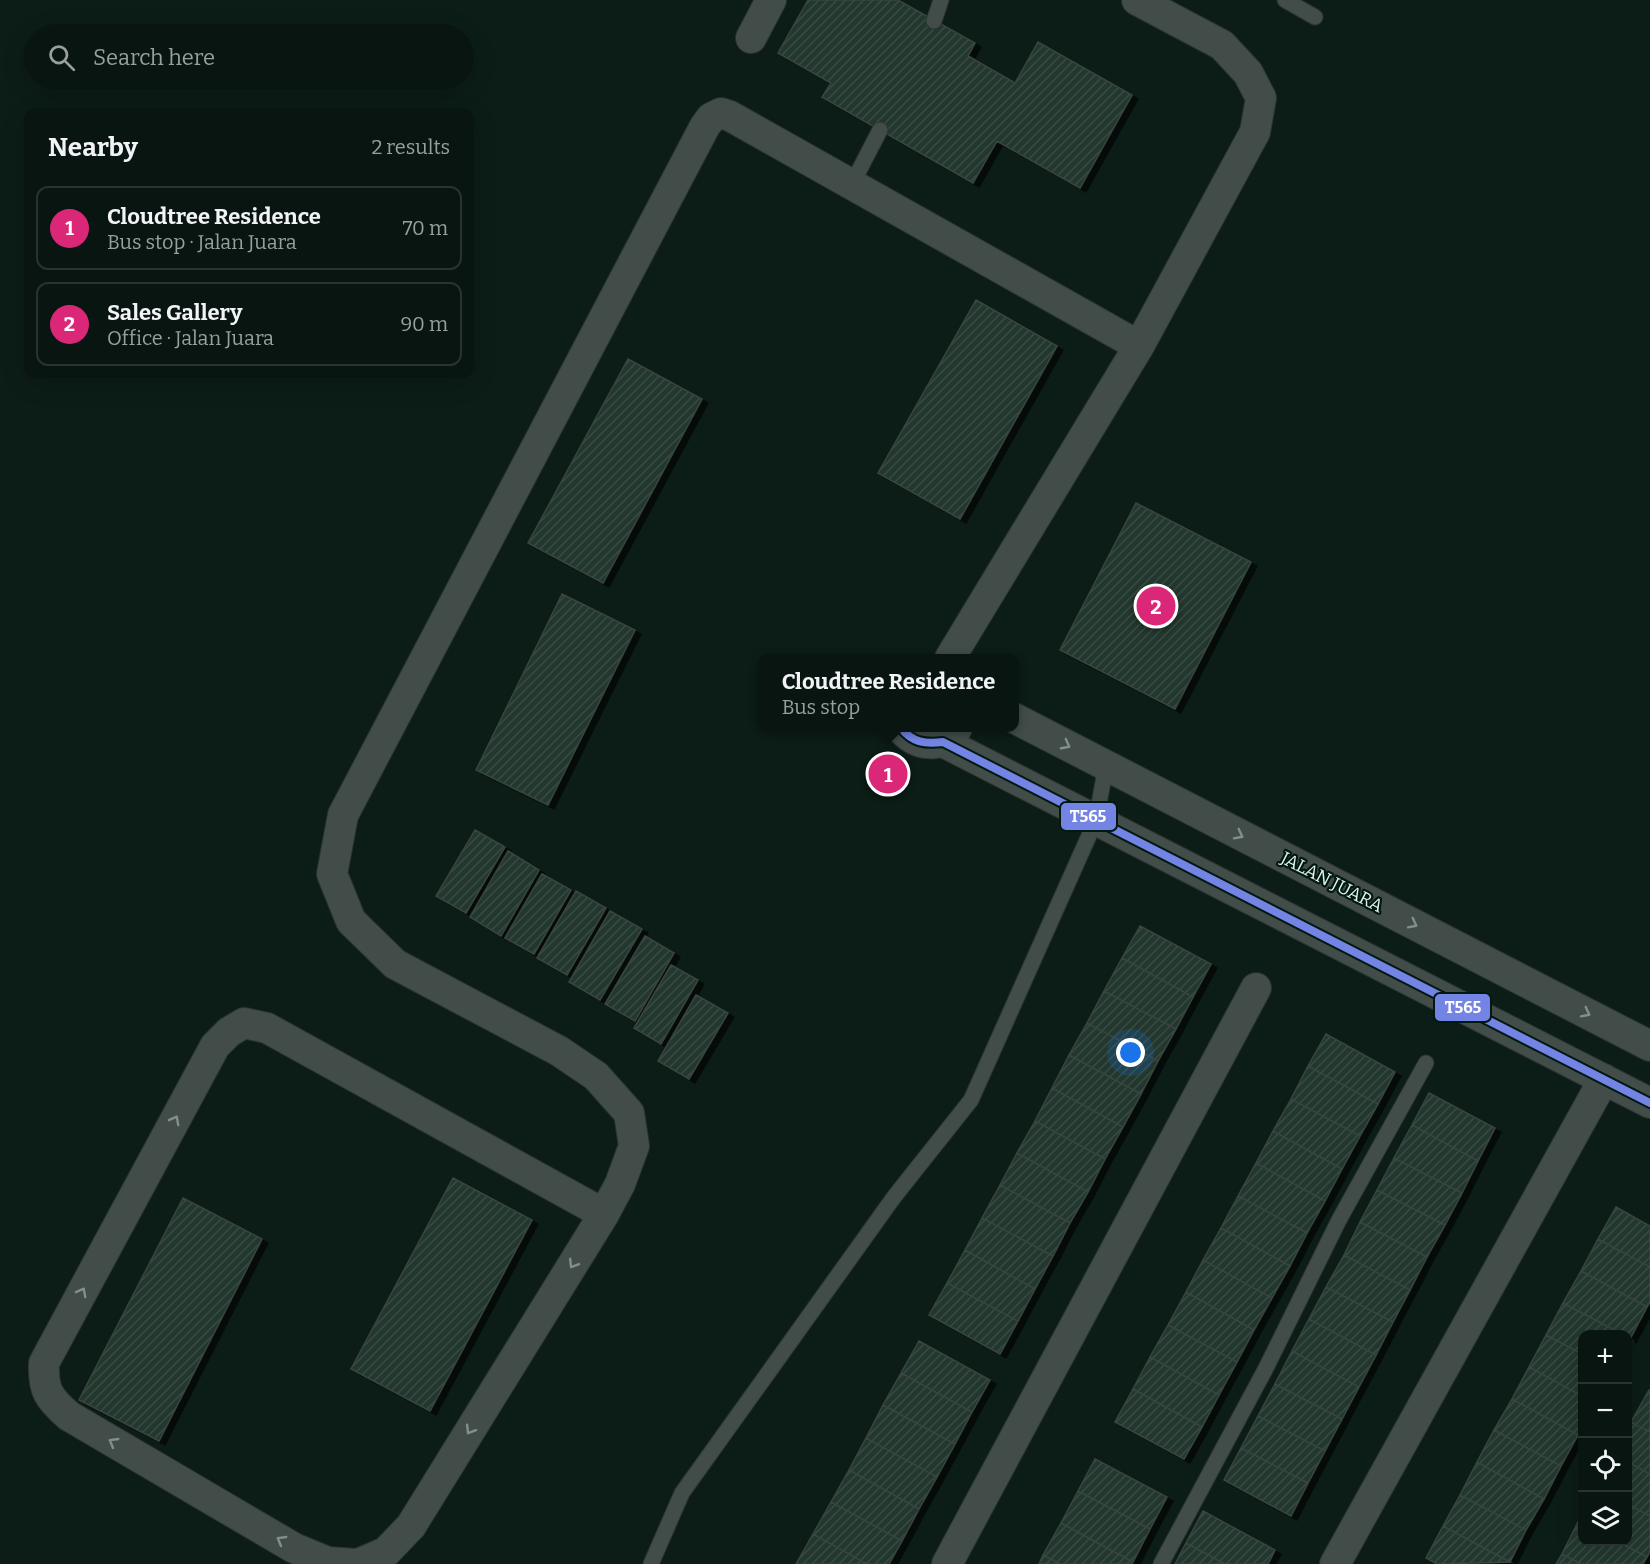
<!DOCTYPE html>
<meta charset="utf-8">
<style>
:root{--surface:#091511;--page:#17221f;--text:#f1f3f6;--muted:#999f9f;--line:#293431;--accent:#db2777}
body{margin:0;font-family:Bitter,serif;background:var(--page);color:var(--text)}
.controls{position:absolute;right:18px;bottom:18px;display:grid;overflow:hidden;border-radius:12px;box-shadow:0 6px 24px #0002}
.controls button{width:54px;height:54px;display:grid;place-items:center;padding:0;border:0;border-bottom:2px solid var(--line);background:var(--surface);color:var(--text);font:30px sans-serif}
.you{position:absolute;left:1131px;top:1053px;width:21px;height:21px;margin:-15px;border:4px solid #fff;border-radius:50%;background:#1a73e8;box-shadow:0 0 0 9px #1a73e833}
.badge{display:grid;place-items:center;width:39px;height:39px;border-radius:50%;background:var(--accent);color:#fff;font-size:20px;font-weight:700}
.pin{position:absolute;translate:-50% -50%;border:3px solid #fff;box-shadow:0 2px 6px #0006}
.popup{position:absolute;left:758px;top:654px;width:261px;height:78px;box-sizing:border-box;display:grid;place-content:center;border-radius:12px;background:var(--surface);filter:drop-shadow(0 2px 4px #0005);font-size:20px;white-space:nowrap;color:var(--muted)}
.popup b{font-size:22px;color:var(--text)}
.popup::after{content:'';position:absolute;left:50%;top:100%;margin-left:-12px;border:12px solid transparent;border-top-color:var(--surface)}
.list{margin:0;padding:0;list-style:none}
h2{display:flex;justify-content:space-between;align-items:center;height:78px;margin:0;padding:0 24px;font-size:26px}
h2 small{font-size:20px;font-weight:400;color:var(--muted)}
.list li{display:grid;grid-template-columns:39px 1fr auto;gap:18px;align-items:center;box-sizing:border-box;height:84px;margin:0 12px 12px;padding:0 12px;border:2px solid var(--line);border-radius:12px}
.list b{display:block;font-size:22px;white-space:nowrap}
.list p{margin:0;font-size:20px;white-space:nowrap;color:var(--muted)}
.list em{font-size:20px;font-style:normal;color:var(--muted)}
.icon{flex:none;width:33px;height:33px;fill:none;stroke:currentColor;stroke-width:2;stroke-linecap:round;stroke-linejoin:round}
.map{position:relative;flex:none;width:1650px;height:1564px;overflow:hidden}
.search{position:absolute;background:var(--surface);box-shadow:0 6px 24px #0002;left:24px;top:24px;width:450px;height:66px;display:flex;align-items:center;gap:15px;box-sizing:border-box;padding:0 21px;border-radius:33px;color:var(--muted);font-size:22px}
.panel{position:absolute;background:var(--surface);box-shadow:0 6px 24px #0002;left:24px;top:108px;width:450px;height:270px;border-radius:12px}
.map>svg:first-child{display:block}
.building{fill:url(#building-hatch);stroke:#39443f;stroke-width:1.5;filter:url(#shadow)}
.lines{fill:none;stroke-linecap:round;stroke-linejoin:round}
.lane-casing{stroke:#2b3431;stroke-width:17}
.street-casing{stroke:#2b3431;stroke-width:32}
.lane{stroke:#424d4a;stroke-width:15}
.street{stroke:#424d4a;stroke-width:30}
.bus-1-casing{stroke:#001911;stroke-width:12}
.bus-1{stroke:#7384e4;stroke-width:8}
.oneway{stroke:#828f8b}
.labels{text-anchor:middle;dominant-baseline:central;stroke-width:4.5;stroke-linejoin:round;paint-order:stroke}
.street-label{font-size:18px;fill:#e3f3ed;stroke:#001911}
.line-badge{stroke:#001911;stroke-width:2}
.badge-label{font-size:16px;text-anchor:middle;font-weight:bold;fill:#fff}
</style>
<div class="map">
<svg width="1650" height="1564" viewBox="0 0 1650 1564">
<defs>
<pattern id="building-hatch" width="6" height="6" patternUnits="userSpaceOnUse" patternTransform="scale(1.5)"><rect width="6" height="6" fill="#24382d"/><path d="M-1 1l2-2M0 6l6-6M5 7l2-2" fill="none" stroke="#394c42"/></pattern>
<filter id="shadow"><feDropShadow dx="6" dy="4" stdDeviation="0" flood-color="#0009"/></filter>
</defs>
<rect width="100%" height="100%" fill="#0c1c17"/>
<!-- building -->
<path class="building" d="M808,0H898L975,43L968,56L1015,83L1038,42L1132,95L1080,188L997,141L973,183L822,97L831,83L778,53Z
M976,300L1057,346L960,519L878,473Z
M628,359L702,399L603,583L528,543Z
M1136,503L1251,562L1175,709L1060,650Z
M562,594L635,630L548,805L476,770Z
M475,830L505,847L466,913L436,896Z
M508,851L539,870L501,936L470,917Z
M542,874L571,890L534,954L505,938Z
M576,891L606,908L567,975L537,958Z
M610,911L642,929L600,1000L569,982Z
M1140,926L1211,964L1193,997L1122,958Z
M645,936L674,953L635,1021L605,1004Z
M1122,958L1193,997L1176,1029L1104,991Z
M671,965L698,980L661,1044L634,1028Z
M1104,991L1176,1029L1158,1061L1087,1023Z
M696,995L728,1013L689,1079L658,1061Z
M1087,1023L1158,1061L1141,1094L1069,1055Z
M1326,1034L1395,1072L1378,1104L1308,1066Z
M1069,1055L1141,1094L1123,1127L1052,1088Z
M1308,1066L1378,1104L1360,1136L1291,1099Z
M1052,1088L1123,1127L1105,1159L1035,1121Z
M1429,1093L1495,1128L1478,1161L1412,1125Z
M1291,1099L1360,1136L1342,1169L1273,1131Z
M1035,1121L1105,1159L1088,1192L1017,1153Z
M1412,1125L1478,1161L1462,1193L1394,1158Z
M1273,1131L1342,1169L1325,1201L1256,1163Z
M1017,1153L1088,1192L1070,1223L1000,1185Z
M1394,1158L1462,1193L1445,1225L1377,1190Z
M1256,1163L1325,1201L1307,1233L1238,1196Z
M453,1178L532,1220L430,1411L351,1369Z
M1000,1185L1070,1223L1053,1256L982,1218Z
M1377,1190L1445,1225L1427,1257L1360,1222Z
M1238,1196L1307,1233L1290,1266L1221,1228Z
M183,1198L262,1239L159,1441L79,1400Z
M1616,1207L1650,1226V1267L1598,1239Z
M982,1218L1053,1256L1035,1289L965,1250Z
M1360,1222L1427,1257L1410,1290L1344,1255Z
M1221,1228L1290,1266L1272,1298L1203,1260Z
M1598,1239L1650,1267V1302L1647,1307L1581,1271Z
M965,1250L1035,1289L1018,1321L947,1283Z
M1344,1255L1410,1290L1393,1322L1326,1287Z
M1203,1260L1272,1298L1254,1330L1186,1292Z
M1581,1271L1647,1307L1630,1339L1628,1334H1622L1563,1303Z
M947,1283L1018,1321L1000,1354L929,1315Z
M1326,1287L1393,1322L1376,1355L1309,1319Z
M1186,1292L1254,1330L1237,1362L1168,1325Z
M1563,1303L1622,1334H1582V1354L1546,1335Z
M1309,1319L1376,1355L1359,1387L1292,1351Z
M1168,1325L1237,1362L1219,1395L1150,1357Z
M1546,1335L1582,1354V1396L1529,1367Z
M919,1341L990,1380L972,1412L901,1373Z
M1292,1351L1359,1387L1342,1419L1275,1384Z
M1150,1357L1219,1395L1202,1427L1133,1389Z
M1529,1367L1582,1396V1427L1578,1435L1512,1399Z
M901,1373L972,1412L955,1444L883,1405Z
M1275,1384L1342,1419L1325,1451L1258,1416Z
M1133,1389L1202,1427L1184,1459L1115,1422Z
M1649,1390L1650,1391V1432L1631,1422Z
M1512,1399L1578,1435L1561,1466L1494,1430Z
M883,1405L955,1444L937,1477L866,1438Z
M1258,1416L1325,1451L1308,1483L1241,1448Z
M1631,1422L1650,1432V1474L1628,1462V1430Z
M1494,1430L1561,1466L1544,1499L1477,1462Z
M866,1438L937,1477L919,1509L849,1470Z
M1241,1448L1308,1483L1291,1516L1224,1480Z
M1095,1459L1167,1497L1150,1529L1078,1491Z
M1477,1462L1544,1499L1526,1530L1460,1495Z
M1628,1462L1650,1474V1516L1628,1504Z
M849,1470L919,1509L902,1541L831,1502Z
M1078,1491L1150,1529L1133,1562L1061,1523Z
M1460,1495L1526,1530L1510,1562L1443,1526Z
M831,1502L902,1541L889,1564H867L813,1534Z
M1628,1504L1650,1516V1551L1647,1557L1619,1542H1628Z
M1203,1511L1275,1550L1268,1564H1225L1186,1543Z
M1579,1520L1582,1522V1542H1619L1647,1557L1643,1564H1581L1562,1554Z
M1061,1523L1133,1562L1132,1564H1060L1043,1555Z
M1443,1526L1510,1562L1437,1564L1426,1558Z
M813,1534L867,1564H796Z
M1186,1543L1225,1564H1175Z
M1562,1554L1581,1564H1556Z
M1043,1555L1060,1564H1039Z"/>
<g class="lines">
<defs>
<path id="lane" d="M1285,0L1315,17
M934,21L941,0
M852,184L880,130
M651,1564L682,1493L894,1197L971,1100L1096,820L1106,766
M1161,1564L1266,1368L1339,1220L1426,1063"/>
<path id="street" d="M751,38L771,0
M950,658L1139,346L1255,132L1261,98L1248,73L1222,45L1137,0
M1014,718L1650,1046
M901,728C914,746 944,751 957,728
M943,742L1650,1103
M356,1564L328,1562L294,1548L69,1416C48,1398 43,1390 44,1363L215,1046L229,1032L244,1023L267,1028L604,1214
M358,1564L386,1552L411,1526L604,1214L620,1184L634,1146L629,1113L596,1076L559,1051L395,964L351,921L332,874L343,815L705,126L711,118L721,113L730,116L1139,346
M947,1564L1256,988
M1335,1564L1604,1079"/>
</defs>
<!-- lane casing -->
<use href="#lane" class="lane-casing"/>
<!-- street casing -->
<use href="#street" class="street-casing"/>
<!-- lane -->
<use href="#lane" class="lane"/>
<!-- street -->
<use href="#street" class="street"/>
<defs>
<path id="bus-1" d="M901,728C913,743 925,744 943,742L1650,1103"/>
</defs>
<!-- bus-1 casing -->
<use href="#bus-1" class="bus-1-casing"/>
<!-- bus-1 -->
<use href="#bus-1" class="bus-1"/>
</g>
<!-- one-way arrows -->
<defs><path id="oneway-chevron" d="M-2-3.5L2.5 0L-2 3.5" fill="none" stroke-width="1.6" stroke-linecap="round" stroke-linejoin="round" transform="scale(1.5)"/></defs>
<g class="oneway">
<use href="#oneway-chevron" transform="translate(1066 745) rotate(28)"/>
<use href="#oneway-chevron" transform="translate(1239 835) rotate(27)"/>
<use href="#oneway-chevron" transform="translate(1413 924) rotate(27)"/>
<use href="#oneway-chevron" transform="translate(1586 1013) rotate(27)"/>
<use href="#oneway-chevron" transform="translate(175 1120) rotate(-62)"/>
<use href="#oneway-chevron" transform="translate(573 1264) rotate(122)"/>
<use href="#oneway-chevron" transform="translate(82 1292) rotate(-62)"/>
<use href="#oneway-chevron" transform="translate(470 1430) rotate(122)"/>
<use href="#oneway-chevron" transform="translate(113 1442) rotate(-150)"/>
<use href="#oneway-chevron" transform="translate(281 1540) rotate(-150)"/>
</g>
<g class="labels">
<!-- street labels -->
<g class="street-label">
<text transform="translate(1332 882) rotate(27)">JALAN JUARA</text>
</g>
</g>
<g class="line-badge">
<rect x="1060" y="802" width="57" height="29" rx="6" fill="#7384e4"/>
<rect x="1434" y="993" width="57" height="29" rx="6" fill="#7384e4"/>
</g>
<g class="badge-label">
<text x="1088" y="822">T565</text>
<text x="1463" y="1013">T565</text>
</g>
</svg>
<div class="controls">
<button>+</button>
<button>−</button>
<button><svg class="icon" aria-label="locate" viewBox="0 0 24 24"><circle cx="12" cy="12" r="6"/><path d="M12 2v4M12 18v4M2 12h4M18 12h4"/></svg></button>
<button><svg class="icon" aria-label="layers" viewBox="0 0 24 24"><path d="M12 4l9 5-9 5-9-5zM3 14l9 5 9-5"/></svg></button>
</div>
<div class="you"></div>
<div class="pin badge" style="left:888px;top:774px">1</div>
<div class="popup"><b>Cloudtree Residence</b>Bus stop</div>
<div class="pin badge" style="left:1156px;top:606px">2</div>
<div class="search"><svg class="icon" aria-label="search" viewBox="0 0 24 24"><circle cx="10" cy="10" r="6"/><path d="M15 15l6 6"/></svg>Search here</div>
<section class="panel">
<h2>Nearby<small>2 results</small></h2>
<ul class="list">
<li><span class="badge">1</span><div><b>Cloudtree Residence</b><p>Bus stop · Jalan Juara</p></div><em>70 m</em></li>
<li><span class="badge">2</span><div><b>Sales Gallery</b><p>Office · Jalan Juara</p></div><em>90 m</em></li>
</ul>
</section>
</div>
